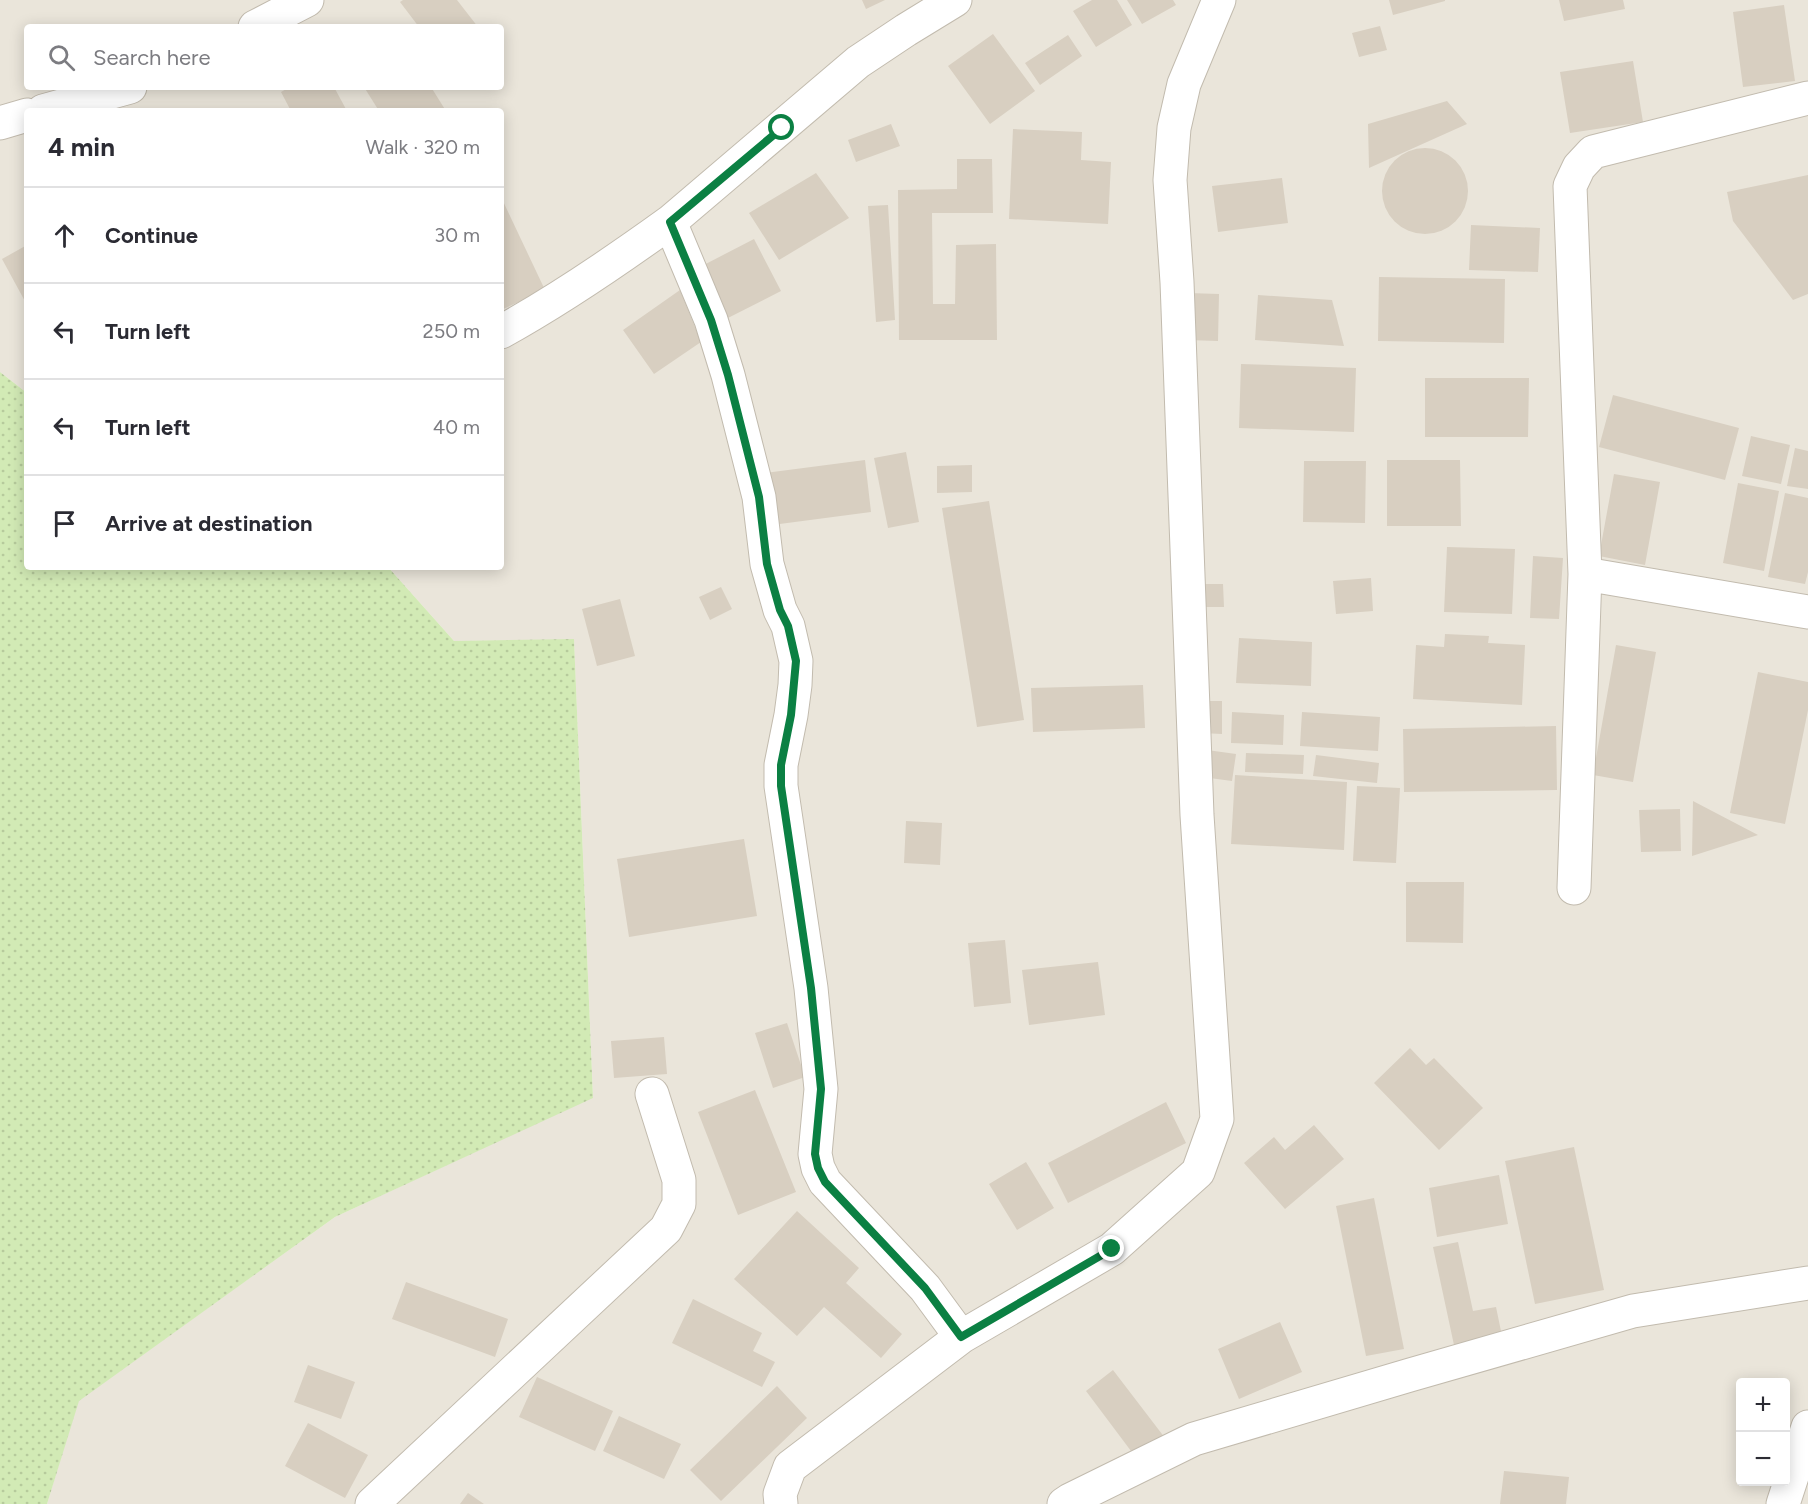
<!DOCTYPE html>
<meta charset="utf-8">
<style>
:root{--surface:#fff;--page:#f2f2f3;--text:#2b2b33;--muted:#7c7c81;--line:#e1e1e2}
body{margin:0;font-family:Figtree,sans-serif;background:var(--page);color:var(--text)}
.controls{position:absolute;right:18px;bottom:18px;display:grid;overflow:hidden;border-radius:6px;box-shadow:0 3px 15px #0003}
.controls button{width:54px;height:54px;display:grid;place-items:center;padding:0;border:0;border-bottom:2px solid var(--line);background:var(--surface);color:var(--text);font:30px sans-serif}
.stop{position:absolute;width:18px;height:18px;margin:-14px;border:4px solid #0b8043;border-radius:50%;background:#fff}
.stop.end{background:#0b8043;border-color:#fff;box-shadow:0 2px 6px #0008}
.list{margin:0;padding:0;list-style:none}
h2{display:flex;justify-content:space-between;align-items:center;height:78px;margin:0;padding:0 24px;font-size:26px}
h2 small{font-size:20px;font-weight:400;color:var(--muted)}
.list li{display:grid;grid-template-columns:39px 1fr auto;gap:18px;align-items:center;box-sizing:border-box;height:96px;padding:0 24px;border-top:2px solid var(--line)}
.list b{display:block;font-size:22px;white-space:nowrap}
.list em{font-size:20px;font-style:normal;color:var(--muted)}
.icon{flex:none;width:33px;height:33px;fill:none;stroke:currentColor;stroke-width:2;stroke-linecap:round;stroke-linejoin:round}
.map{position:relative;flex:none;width:1808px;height:1504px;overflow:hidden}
.search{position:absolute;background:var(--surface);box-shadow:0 3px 15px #0003;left:24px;top:24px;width:480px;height:66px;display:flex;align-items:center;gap:15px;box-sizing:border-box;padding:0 21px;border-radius:6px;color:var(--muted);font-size:22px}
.panel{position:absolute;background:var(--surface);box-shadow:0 3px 15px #0003;left:24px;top:108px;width:480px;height:462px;border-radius:6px}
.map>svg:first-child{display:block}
.residential{fill:#eae5da;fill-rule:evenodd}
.grass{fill:url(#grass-dots)}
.building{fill:#d8cfc1}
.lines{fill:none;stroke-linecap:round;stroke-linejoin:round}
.minor-casing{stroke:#c2bbae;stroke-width:35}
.minor{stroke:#fff;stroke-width:33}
.route{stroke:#0b8043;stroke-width:8}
</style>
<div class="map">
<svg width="1808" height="1504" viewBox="0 0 1808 1504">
<defs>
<pattern id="grass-dots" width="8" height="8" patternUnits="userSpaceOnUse" patternTransform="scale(1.5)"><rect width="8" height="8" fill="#d2eab5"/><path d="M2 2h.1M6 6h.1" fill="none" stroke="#b6ca9c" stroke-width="1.8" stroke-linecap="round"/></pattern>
</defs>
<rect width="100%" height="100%" fill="#f6f3ec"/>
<!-- residential -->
<path class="residential" d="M0,0H1808V1504H47L78,1401L335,1217L593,1097L574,640L454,641L388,567H501V111H27V393L0,372ZM27,27H501V87H27ZM1740,1382H1786V1482H1740Z"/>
<!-- grass -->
<path class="grass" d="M0,372L27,393V567H388L454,641L574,639L593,1098L335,1217L79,1401L47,1504H0Z"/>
<!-- building -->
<path class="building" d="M403,0H457L478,27H419L400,2Z
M862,0H885L866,9Z
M1092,0H1117L1132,25L1096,47L1073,11Z
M1127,0H1173L1176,5L1142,24Z
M1389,0H1445V1L1393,15Z
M1559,0H1623L1625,9L1564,21Z
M1784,5L1795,81L1743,87L1733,12Z
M1380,26L1387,50L1359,57L1352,33Z
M993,34L1035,91L990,124L948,66Z
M1068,35L1082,56L1040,85L1025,63Z
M1633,61L1643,122L1570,133L1560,72Z
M290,87H334L347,111H291L281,92Z
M364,87H431L446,111H379Z
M1447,101L1467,124L1369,168L1368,124Z
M891,124L900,146L856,162L848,140Z
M1013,129L1082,132L1081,160L1111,162L1108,224L1009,219Z
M1382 191a43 43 0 1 1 86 0a43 43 0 1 1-86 0Z
M957,159H992L993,213H932L933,304H955L956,245L996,244L997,340H899L898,190L957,189Z
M816,173L849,218L779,260L749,213Z
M1808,175V294L1793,300L1733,221L1727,192Z
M1282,178L1288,223L1218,232L1212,186Z
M501,197L545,290L501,310Z
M888,205L895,320L876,322L868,206Z
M1471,225L1540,228L1538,272L1469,270Z
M754,239L781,291L722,321L696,269Z
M27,245V305L2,259Z
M1379,277L1505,279L1504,343L1378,341Z
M680,290L701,342L654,374L623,330Z
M1188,293L1219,294L1218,341L1187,340Z
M1258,295L1332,300L1344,346L1255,340Z
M1241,364L1356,368L1354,432L1239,428Z
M1425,378H1529L1528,437H1425Z
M1613,395L1739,428L1725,480L1599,447Z
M1751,436L1790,445L1781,484L1742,476Z
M1795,448L1808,451V489L1787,486Z
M906,452L919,522L888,528L874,458Z
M865,460L871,512L772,525L765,473Z
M1387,460H1460L1461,526H1387Z
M1304,461H1366L1365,523L1303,522Z
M972,465V492L937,493V466Z
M1614,474L1660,482L1645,565L1599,556Z
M1738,483L1779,491L1764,571L1723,563Z
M1785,493L1808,498V572L1805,584L1768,577Z
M989,501L1024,720L977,727L942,508Z
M1447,547L1515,549L1512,614L1444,612Z
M1533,556L1563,558L1559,619L1530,618Z
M1371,578L1373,611L1336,614L1333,581Z
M1201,584H1223L1224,607H1202Z
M721,587L732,609L710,620L699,597Z
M620,599L635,656L597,666L582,609Z
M1445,634L1489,636L1488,643L1525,645L1522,705L1413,699L1416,645L1444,647Z
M1239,638L1312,642L1311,686L1236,683Z
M1616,645L1656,652L1633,782L1593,775Z
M1758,672L1808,682V710L1785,824L1730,813Z
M1143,685L1145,728L1033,732L1031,688Z
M1203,701H1222V734L1202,733Z
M1232,712L1284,715L1283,745L1231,743Z
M1302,712L1380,717L1378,751L1300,746Z
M1556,726L1557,790L1404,792L1403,729Z
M1207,750L1236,754L1232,781L1202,777Z
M1246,753L1304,755L1303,774L1245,772Z
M1316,755L1379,763L1377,783L1313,776Z
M1235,775L1347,782L1344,850L1231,844Z
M1357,786L1400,788L1396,863L1353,861Z
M1693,801L1758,835L1692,856Z
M1680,809L1681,851L1641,852L1639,810Z
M906,821L942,823L940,865L904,863Z
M744,839L757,916L629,937L617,859Z
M1406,882H1464L1463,943L1406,942Z
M1005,940L1011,1003L974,1007L968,943Z
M1098,962L1105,1015L1029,1025L1022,970Z
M787,1023L805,1077L773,1088L755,1033Z
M664,1037L667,1074L614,1078L611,1041Z
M1410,1048L1426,1065L1434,1058L1483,1108L1439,1150L1374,1083Z
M755,1090L796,1192L738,1215L698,1112Z
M1166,1102L1186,1143L1068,1203L1048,1163Z
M1314,1125L1344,1159L1285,1209L1244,1163L1274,1137L1285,1150Z
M1574,1147L1604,1290L1535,1304L1505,1161Z
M1026,1162L1054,1208L1017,1230L989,1184Z
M1499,1175L1508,1224L1437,1237L1429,1188Z
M1374,1198L1404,1349L1366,1356L1336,1206Z
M797,1211L859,1268L846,1283L902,1334L881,1358L824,1307L797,1336L734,1279Z
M1458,1242L1473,1311L1496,1307L1502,1336L1454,1345L1433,1247Z
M406,1282L508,1319L495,1357L392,1319Z
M693,1299L762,1333L753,1351L775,1362L762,1387L672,1343Z
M1280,1322L1302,1372L1239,1399L1218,1349Z
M308,1365L355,1382L341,1419L294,1402Z
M1113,1370L1165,1438L1137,1459L1086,1391Z
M537,1377L613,1411L595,1451L519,1417Z
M777,1386L807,1418L721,1501L690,1470Z
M619,1416L681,1444L664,1479L603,1451Z
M308,1423L368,1455L345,1498L285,1466Z
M1504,1471L1569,1477L1566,1504H1500Z
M468,1493L484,1504H460Z"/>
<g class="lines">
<defs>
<path id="minor" d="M255,27L307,0
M43,111L130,87
M0,123L27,115
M670,222L711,320L728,375L759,497L767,564L780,610L788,626L796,661L795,685L791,715L781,765V786L811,988L821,1089L815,1154L818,1168L825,1182L925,1288L961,1337
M501,332C559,300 616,261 670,222L858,62L906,30L955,0
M1585,574L1808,612
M1574,888L1585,574L1570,186L1579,167L1593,152L1808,98
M372,1504L666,1229L679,1204V1180L652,1094
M781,1504L780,1494L790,1467L961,1337L1112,1249L1198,1172L1217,1119L1197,815L1177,282L1170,180L1174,128L1184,84L1219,0
M1064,1504L1070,1500L1194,1439L1410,1375L1633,1311L1808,1283
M1783,1504L1808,1427"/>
</defs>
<!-- minor casing -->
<use href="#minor" class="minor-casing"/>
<!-- minor -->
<use href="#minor" class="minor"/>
</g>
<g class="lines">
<!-- route -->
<path class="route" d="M782,128L670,222L711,320L728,375L759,497L767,564L780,610L788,626L796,661L791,715L781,765V786L811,988L821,1089L815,1154L818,1168L825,1182L925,1288L961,1337L1112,1249"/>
</g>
</svg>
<div class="controls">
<button>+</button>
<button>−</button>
</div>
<div class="stop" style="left:782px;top:128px"></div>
<div class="stop end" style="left:1112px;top:1249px"></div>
<div class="search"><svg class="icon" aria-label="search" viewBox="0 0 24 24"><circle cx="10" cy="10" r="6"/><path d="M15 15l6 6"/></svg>Search here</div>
<section class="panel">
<h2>4 min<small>Walk · 320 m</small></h2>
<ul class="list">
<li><svg class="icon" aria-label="ahead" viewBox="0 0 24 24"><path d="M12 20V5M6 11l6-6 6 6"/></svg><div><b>Continue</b></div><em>30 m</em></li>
<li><svg class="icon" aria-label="left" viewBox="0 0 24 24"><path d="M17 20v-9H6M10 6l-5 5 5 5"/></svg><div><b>Turn left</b></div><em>250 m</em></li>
<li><svg class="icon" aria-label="left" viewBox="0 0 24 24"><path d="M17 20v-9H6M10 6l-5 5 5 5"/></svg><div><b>Turn left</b></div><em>40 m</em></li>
<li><svg class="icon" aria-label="arrive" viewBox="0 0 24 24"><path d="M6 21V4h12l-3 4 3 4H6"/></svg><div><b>Arrive at destination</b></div></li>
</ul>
</section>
</div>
